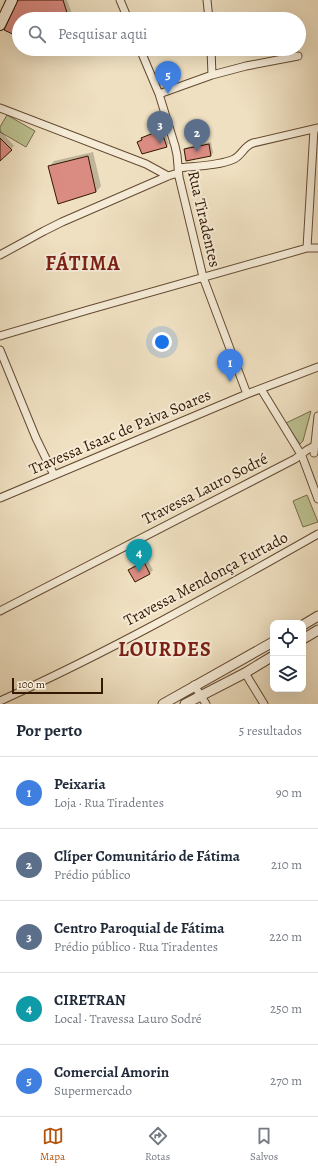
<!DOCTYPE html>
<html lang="pt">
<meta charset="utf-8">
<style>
:root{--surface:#fff;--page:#f6f6f7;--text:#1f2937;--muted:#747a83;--line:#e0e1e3;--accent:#b45309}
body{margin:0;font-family:Alegreya,serif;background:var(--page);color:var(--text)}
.controls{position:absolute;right:12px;bottom:12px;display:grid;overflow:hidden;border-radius:8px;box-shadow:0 4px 16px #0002}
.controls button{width:36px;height:36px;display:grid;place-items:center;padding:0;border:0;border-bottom:1px solid var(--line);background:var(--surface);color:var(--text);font:20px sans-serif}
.scale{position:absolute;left:12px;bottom:10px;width:91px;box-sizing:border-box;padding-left:4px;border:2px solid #341801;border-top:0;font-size:11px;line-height:14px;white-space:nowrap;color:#341801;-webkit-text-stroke:3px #f5ebd7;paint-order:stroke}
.you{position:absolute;left:162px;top:342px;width:14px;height:14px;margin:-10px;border:3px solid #fff;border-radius:50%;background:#1a73e8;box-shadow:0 0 0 6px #1a73e833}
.badge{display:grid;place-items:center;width:26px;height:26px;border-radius:50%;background:var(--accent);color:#fff;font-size:13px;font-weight:700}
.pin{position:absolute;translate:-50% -33px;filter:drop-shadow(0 1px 2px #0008)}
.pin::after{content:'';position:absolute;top:21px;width:14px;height:12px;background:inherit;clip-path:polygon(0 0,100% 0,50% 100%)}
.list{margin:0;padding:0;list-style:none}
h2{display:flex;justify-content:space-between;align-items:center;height:52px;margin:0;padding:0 16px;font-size:17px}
h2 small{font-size:13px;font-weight:400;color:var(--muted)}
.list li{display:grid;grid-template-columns:26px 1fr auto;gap:12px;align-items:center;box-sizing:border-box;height:72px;padding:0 16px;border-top:1px solid var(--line)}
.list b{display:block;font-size:15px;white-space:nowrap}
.list p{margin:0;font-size:13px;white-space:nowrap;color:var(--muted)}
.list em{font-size:13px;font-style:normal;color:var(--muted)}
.icon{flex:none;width:22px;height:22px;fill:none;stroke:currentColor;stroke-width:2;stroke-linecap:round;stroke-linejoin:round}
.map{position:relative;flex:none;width:318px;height:704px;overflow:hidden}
.search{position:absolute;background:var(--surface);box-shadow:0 4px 16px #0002;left:12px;right:12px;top:12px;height:44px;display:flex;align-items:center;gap:10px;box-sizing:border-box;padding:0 14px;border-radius:22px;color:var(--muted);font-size:15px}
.sheet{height:412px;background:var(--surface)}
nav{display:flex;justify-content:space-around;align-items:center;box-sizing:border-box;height:56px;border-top:1px solid var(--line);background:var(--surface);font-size:11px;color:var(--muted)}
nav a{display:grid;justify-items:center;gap:2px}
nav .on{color:var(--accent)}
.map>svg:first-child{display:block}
.green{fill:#bcc191;stroke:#786c49}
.shadow{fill:#0003}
.building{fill:#da8b82;stroke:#341801}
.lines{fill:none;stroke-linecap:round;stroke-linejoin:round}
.minor-casing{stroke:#634a31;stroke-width:9}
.tertiary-casing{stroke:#634a31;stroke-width:11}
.secondary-casing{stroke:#341801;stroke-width:12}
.minor{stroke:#f5ebd7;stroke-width:7}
.tertiary{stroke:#f5ebd7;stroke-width:9}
.secondary{stroke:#f5ebd7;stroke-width:10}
.labels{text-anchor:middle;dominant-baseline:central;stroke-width:4;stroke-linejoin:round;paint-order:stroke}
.street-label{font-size:16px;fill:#341801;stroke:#f5ebd7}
.district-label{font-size:20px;font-weight:bold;letter-spacing:1px;fill:#7a1f14;stroke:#f5ebd7}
</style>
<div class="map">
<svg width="318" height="704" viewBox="0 0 318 704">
<rect width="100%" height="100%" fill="#efe0c1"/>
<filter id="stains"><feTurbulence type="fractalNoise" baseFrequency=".005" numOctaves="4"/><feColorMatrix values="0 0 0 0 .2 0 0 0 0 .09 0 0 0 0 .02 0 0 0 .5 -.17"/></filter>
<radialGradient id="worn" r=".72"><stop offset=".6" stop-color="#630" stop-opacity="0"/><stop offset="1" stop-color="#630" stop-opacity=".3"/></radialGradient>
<!-- green -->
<path class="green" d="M7,115L35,131L26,147L0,132V127Z
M311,411L303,441L300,444L299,443L286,423Z
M307,495L318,522L303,527L293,501Z"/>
<!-- shadow -->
<path class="shadow" d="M19,0H67L74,19H19V36L5,30Z
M163,128L169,144L166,146L138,142L145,136Z
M0,130L14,146L0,159Z
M211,142L213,153L211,155L185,149L187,147Z
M93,152L101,186L96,192L49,167L54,161Z
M147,559L153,570L150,573L135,581L129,570L133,566Z"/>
<!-- building -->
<path class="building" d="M18,0H63L69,19H19V37L4,30Z
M46,49H67L58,54Z
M161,130L167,147L142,154L137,142L142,140L141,138Z
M0,138L12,150L0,161Z
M209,144L211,156L186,161L184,149Z
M88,156L96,192L58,204L48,166Z
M144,562L150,574L135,582L128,570Z"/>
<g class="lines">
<defs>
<path id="minor" d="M120,0L128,19
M207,0L209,19
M140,49L159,94L175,146L177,155L179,177L203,277L247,394
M211,49L212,75
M159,94L212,75L246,66L298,56
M0,108L146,164L168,176
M178,168C195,166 219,166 234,159C242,155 244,146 253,143L318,128
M307,248L314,129
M0,255L44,231L62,222L168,176L178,173
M0,336L88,310L307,248H318
M0,350L36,438L54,475
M261,389L302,456L318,499
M314,453L318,416
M0,498L247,394L318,367
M0,611L295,459L307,450L318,444
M245,673L264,704
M194,685L206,704
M0,701C109,652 214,593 318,534"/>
<path id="tertiary" d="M303,625L318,616
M303,639L318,630
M163,704L273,642
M185,704L245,673L273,656"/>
<path id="secondary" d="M0,25L12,0"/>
</defs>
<!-- minor casing -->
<use href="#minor" class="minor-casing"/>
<!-- tertiary casing -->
<use href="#tertiary" class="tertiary-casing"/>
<!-- secondary casing -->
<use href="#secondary" class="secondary-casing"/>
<!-- minor -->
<use href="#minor" class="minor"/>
<!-- tertiary -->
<use href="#tertiary" class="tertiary"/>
<!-- secondary -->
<use href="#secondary" class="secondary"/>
</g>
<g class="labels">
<!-- street labels -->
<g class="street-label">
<text transform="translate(204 219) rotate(77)">Rua Tiradentes</text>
<text transform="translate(120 432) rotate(-23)">Travessa Isaac de Paiva Soares</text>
<text transform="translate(205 489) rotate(-27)">Travessa Lauro Sodré</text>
<text transform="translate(206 579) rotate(-28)">Travessa Mendonça Furtado</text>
</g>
<!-- district labels -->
<g class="district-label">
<text x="83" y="263">FÁTIMA</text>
<text x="165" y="649">LOURDES</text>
</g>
</g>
<rect width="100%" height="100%" filter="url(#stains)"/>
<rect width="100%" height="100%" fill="url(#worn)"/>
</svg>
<div class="controls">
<button><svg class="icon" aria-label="locate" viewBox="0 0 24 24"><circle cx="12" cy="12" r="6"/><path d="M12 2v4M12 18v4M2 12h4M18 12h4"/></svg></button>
<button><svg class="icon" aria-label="layers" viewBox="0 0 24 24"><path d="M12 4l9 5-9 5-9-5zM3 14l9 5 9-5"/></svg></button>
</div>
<div class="scale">100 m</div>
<div class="you"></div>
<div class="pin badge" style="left:230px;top:382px;background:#3f7fe0">1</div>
<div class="pin badge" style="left:197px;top:152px;background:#5c6f8a">2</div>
<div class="pin badge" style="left:160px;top:144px;background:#5c6f8a">3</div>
<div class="pin badge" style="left:139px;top:572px;background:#0f9aa8">4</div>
<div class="pin badge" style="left:168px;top:94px;background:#3f7fe0">5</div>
<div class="search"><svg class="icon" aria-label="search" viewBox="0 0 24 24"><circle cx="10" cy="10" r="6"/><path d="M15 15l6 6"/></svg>Pesquisar aqui</div>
</div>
<section class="sheet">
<h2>Por perto<small>5 resultados</small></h2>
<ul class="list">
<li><span class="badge" style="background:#3f7fe0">1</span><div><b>Peixaria</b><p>Loja · Rua Tiradentes</p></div><em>90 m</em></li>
<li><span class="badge" style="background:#5c6f8a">2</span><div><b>Clíper Comunitário de Fátima</b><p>Prédio público</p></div><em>210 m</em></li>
<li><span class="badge" style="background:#5c6f8a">3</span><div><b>Centro Paroquial de Fátima</b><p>Prédio público · Rua Tiradentes</p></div><em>220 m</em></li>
<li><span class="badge" style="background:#0f9aa8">4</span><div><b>CIRETRAN</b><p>Local · Travessa Lauro Sodré</p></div><em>250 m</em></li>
<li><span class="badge" style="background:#3f7fe0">5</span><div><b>Comercial Amorin</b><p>Supermercado</p></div><em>270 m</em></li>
</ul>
</section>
<nav>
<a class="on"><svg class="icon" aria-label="map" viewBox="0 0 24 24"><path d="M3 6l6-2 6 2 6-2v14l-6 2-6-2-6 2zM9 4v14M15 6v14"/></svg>Mapa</a>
<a><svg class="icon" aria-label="directions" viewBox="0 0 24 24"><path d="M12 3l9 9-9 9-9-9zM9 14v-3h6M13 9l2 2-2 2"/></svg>Rotas</a>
<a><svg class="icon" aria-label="saved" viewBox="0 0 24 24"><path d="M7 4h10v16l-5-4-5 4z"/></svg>Salvos</a>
</nav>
